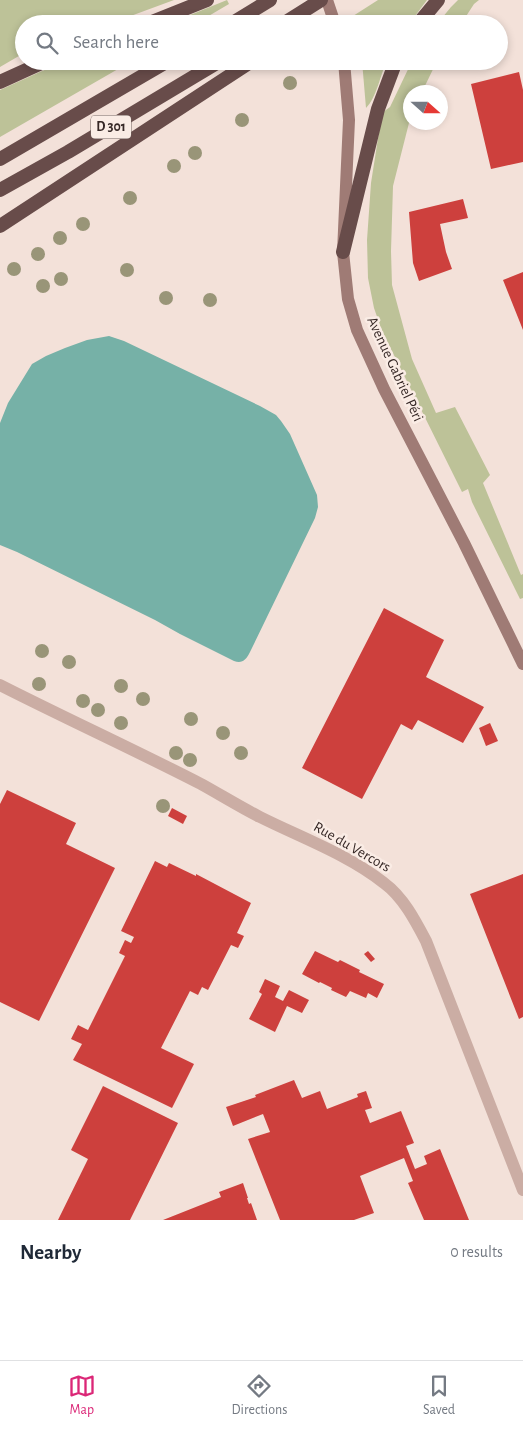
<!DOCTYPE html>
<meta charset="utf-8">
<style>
:root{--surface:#fff;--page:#f2f2f3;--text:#1f2937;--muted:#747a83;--line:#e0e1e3;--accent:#db2777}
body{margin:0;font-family:"Alegreya Sans",sans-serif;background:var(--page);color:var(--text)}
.compass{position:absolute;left:403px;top:85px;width:45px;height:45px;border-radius:50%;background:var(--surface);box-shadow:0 2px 8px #0003;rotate:111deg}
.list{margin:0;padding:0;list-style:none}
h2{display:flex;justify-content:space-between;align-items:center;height:65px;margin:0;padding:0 20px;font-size:21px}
h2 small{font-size:16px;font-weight:400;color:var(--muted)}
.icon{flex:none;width:28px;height:28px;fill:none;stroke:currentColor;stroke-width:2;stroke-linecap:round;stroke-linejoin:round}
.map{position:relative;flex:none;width:523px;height:1220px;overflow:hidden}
.search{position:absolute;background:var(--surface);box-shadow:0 2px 8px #0003;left:15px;right:15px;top:15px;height:55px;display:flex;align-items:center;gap:12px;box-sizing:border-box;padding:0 18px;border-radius:28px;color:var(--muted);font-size:19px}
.sheet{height:140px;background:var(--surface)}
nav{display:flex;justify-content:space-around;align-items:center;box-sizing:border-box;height:70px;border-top:1px solid var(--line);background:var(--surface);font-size:14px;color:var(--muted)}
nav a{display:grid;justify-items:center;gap:2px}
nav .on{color:var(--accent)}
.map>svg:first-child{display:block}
.green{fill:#bdc298}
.water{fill:#76b1a7}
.building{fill:#cd403d}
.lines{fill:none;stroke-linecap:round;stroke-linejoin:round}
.tertiary{stroke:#cbada4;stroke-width:12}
.secondary{stroke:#9f7b75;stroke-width:12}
.trunk{stroke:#684c4a;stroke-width:14}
.tree{fill:#999578}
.labels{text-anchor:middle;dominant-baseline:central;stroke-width:5;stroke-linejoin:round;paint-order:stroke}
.shield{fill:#faece5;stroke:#71635f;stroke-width:1}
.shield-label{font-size:14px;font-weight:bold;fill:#362826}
.street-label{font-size:15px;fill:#362826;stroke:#faece5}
</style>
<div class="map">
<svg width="523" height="1220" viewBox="0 0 523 1220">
<rect width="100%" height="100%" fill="#f3e1d9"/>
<!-- green -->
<path class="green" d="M0,0H174L109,24H24V53L0,67Z
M227,0L229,4L195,24H168Z
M378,0H427L409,24H355L353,16Z
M458,0H479L474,4L461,24H437L451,7Z
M68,61H132L0,137V90L42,71Z
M362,61H387C380,75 377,97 366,108Z
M412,61H437L422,92H410V119L393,186L391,251L392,285L412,359L436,413L455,407L490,475L483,483L521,575L523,574V598L520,599L472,502L468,489L462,492L382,331L374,308L368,278L367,240L371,183L379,132L383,112L390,107Z"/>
<!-- water -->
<path class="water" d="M109,336L124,341L260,406L276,415L281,421L290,434L317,495L318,507L315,518L250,652C246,660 242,664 234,661L180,634L155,620L17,552L0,545V423L8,403L32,364L46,356L65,348L87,340Z"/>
<!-- building -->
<path class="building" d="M519,72L523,90V162L491,169L471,84Z
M463,199L468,218L440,224L446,252L452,269L419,281L413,263L409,212Z
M523,272V330L503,280Z
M384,608L444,640L426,677L484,707L463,743L418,720L412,730L401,724L362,799L302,768Z
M490,723L498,741L486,746L479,728Z
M7,790L76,823L66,844L115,868L39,1021L0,1002V804Z
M172,808L187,816L183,824L168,816Z
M155,861L167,867L169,863L196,876V874L251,903L237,933L244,936L238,948L231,945L208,990L202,987L198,995L190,991L161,1048L194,1064L172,1108L73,1060L82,1044L71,1039L78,1025L88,1030L125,956L119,953L125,940L131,943L134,937L121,931Z
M523,874V1017L519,1019L470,894Z
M315,951L338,962L340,960L360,970L359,972L384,984L377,998L368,993L366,998L350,991L346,997L331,990L332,988L320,982L319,983L302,974Z
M368,951L375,959L371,962L364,954Z
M265,979L280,986L275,997L283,1001L289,990L309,1000L302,1013L287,1006L275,1032L249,1019L262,994L259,992Z
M294,1080L302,1098L320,1091L327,1109L358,1097L357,1094L366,1091L372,1108L365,1110L370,1123L401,1111L414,1143L406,1146L415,1169L427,1164L424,1156L440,1149L469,1220H424L408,1183L413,1181L404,1158L360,1176L374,1213L354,1220H280L248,1139L270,1132L263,1114L233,1126L226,1107L256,1097L255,1095Z
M103,1086L178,1123L130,1220H58L88,1159L71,1150Z
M243,1183L248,1198H247L249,1204L251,1203L257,1220H163L221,1197L219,1192Z"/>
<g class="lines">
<!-- tertiary -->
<path class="tertiary" d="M0,685C67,719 135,750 201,784C221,795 240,807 260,817C302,838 347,854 384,883C403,897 415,920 426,941L523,1190"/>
<!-- secondary -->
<path class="secondary" d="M327,0L335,24
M344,61L349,120L343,252L348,299L357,330L384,389L464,543L523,664"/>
<!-- trunk -->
<path class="trunk" d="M147,24L207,0
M231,24L270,0
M283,24L321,0
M418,24L438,0
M0,82L46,61
M0,159L168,61
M0,190L68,152L220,61
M0,226L252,61
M343,252L378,109L396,61"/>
</g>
<!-- trees -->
<g class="tree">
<circle cx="290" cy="83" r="7"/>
<circle cx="242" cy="120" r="7"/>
<circle cx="195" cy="153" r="7"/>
<circle cx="174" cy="166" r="7"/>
<circle cx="130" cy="198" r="7"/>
<circle cx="83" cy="224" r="7"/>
<circle cx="60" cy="238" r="7"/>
<circle cx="38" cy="254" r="7"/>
<circle cx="14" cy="269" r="7"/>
<circle cx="127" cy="270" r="7"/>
<circle cx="61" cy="279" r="7"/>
<circle cx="43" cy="286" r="7"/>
<circle cx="166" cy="298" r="7"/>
<circle cx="210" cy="300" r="7"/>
<circle cx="42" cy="651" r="7"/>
<circle cx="69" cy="662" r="7"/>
<circle cx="39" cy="684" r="7"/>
<circle cx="121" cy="686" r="7"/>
<circle cx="143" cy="699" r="7"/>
<circle cx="83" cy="701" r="7"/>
<circle cx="98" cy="710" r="7"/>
<circle cx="191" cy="719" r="7"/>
<circle cx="121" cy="723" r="7"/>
<circle cx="223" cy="733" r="7"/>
<circle cx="176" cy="753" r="7"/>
<circle cx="241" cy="753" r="7"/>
<circle cx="190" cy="760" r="7"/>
<circle cx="163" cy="806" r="7"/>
</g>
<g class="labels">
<!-- shield labels -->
<rect class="shield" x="91" y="115.5" width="40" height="23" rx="4"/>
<g class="shield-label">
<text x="111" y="127">D 301</text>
</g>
<!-- street labels -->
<g class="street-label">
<text transform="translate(395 369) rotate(65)">Avenue Gabriel Péri</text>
<text transform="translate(352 847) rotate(30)">Rue du Vercors</text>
</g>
</g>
</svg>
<svg class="compass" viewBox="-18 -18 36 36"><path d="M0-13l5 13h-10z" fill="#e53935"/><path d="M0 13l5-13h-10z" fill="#747a83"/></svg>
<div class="search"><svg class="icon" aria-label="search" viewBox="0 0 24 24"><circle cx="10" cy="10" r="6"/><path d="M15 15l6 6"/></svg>Search here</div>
</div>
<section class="sheet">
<h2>Nearby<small>0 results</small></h2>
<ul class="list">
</ul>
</section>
<nav>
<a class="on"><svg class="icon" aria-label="map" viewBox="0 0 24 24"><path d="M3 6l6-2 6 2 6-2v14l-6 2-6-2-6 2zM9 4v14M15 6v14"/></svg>Map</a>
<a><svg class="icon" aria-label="directions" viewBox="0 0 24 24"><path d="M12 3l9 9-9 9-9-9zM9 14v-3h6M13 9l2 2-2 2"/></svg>Directions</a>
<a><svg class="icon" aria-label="saved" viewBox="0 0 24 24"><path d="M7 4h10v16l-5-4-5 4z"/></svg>Saved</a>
</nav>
